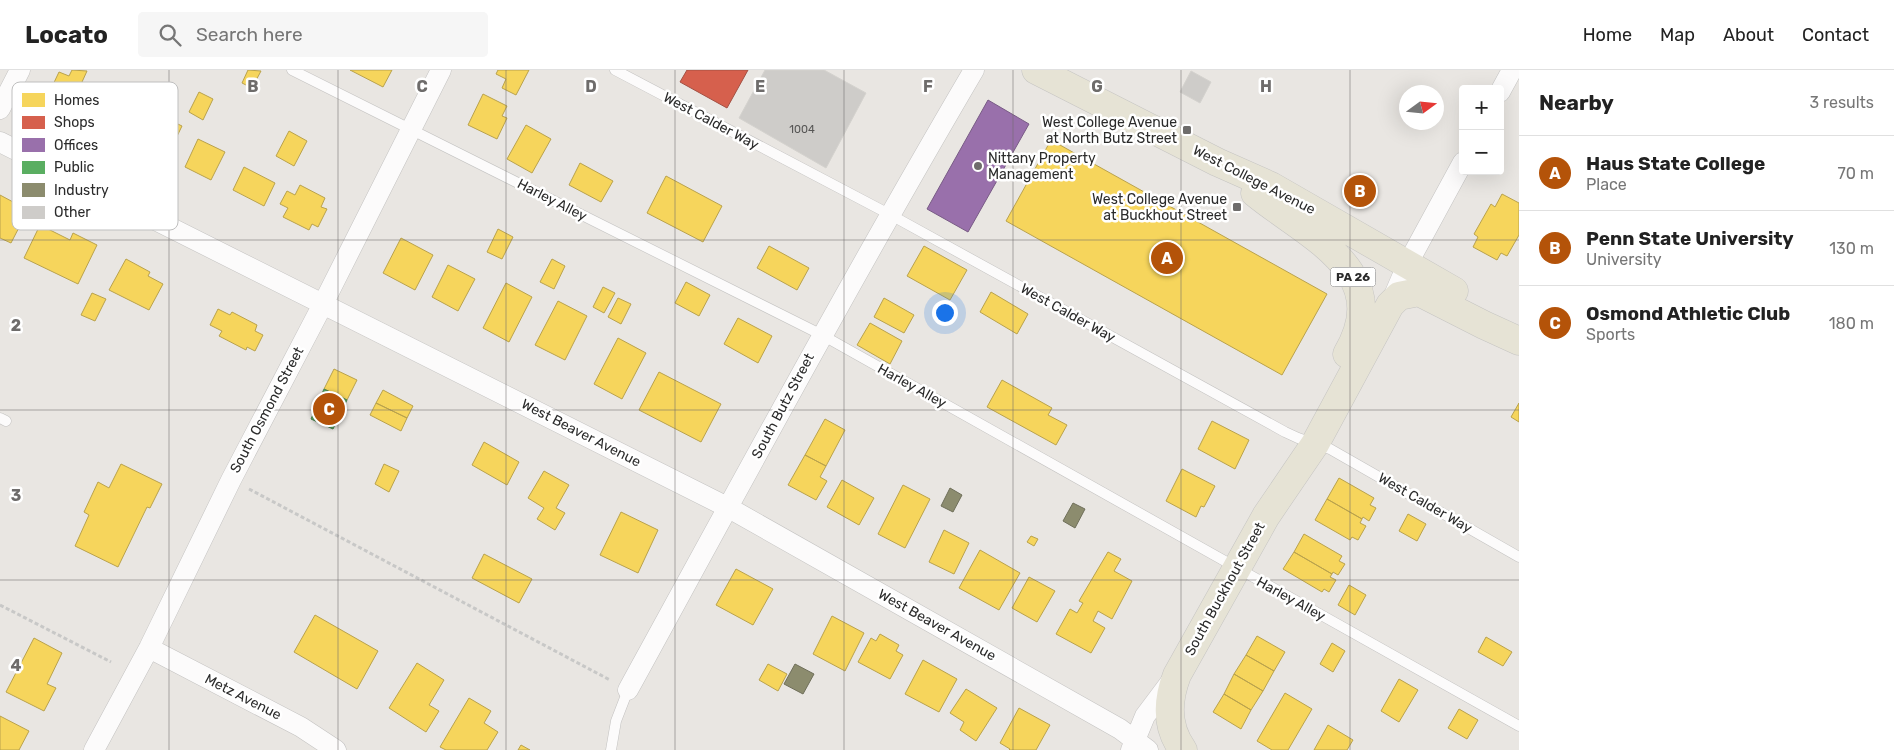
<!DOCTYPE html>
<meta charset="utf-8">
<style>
:root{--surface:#fff;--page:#f6f6f6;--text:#222;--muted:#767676;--line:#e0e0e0;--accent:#b45309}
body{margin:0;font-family:Rubik,sans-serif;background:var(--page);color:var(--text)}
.controls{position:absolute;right:15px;top:15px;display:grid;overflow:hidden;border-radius:5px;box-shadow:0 5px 20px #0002}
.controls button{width:45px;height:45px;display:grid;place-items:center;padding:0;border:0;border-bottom:1px solid var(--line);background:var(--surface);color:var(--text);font:25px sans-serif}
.compass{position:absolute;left:1399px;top:15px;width:45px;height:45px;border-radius:50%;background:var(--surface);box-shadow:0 5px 20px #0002;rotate:75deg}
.you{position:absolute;left:944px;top:242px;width:18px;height:18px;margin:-12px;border:4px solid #fff;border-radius:50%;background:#1a73e8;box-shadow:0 0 0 8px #1a73e833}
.badge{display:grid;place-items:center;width:32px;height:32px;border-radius:50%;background:var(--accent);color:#fff;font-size:16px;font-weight:700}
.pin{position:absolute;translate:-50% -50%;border:2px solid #fff;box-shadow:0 1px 5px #0006}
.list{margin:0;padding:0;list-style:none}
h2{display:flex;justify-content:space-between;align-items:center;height:65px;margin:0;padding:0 20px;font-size:21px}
h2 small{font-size:16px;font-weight:400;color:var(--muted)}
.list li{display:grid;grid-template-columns:32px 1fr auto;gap:15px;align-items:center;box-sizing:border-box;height:75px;padding:0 20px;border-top:1px solid var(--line)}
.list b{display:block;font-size:19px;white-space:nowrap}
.list p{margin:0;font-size:16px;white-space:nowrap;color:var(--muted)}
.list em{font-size:16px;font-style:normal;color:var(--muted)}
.icon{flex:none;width:28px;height:28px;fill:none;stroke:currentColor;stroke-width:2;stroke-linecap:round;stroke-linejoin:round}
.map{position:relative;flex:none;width:1519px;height:680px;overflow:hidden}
header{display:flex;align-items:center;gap:30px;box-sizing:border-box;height:70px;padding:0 25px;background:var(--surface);border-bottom:1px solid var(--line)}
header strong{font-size:24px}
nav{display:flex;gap:28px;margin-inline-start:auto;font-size:18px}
.search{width:350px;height:45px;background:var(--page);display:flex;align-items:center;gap:12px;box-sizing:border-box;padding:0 18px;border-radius:5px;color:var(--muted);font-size:19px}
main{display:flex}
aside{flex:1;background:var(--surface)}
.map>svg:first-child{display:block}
.homes{fill:#f6d55c;stroke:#b9a24d}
.shops{fill:#d6604d;stroke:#a35043}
.offices{fill:#9970ab;stroke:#785b85}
.public{fill:#5aae61;stroke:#4c8751}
.industry{fill:#8c8c6e;stroke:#6f6f5a}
.building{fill:#ceccc9;stroke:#d4d2ce}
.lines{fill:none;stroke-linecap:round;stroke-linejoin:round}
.service-casing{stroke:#c3c2c1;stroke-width:11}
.minor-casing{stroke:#c3c2c1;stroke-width:21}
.primary-casing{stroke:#c5c4c2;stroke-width:29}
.path{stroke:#c8c8c7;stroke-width:3;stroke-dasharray:4 2.5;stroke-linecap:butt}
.service{stroke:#fcfbfb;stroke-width:10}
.minor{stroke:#fcfbfb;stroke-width:20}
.primary{stroke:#e6e3d5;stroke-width:28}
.grid{fill:none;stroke:#6e6c6b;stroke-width:1;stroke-opacity:0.55}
.poi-dot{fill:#6e6c6b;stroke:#fff;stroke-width:2}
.labels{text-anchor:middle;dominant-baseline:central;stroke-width:5;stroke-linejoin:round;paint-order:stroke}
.number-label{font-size:11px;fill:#565554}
.shield{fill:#fff;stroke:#6b6b6b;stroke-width:1}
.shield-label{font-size:12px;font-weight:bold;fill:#2b2b2b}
.street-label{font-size:14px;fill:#2b2b2b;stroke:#fff}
.poi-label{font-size:14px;fill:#2b2b2b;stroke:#fff;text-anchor:end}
.key{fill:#fff;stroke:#bfbfbf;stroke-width:1}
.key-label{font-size:14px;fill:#2b2b2b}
.grid-label{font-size:16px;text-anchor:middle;font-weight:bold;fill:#6e6c6b;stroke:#fff;stroke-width:5;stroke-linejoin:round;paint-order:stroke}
</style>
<header>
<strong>Locato</strong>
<div class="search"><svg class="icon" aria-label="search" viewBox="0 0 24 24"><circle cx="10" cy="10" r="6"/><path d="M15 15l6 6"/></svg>Search here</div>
<nav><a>Home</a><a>Map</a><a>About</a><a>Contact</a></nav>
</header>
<main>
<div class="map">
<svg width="1519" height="680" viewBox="0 0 1519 680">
<rect width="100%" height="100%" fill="#e9e6e2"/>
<!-- homes -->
<path class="homes" d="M72,0L87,1L82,12L96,19L79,57L41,40L59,2L69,6Z
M248,0L261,1L252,18L242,13Z
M350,0H392L383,17Z
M498,0H529L516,25L502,18L506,9L496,4Z
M199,22L213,29L203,50L189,42Z
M483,24L507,36L502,46L507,48L497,69L468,55Z
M157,44L182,56L165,91L140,79Z
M526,55L551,69L532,103L507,89Z
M289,61L307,71L294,96L276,86Z
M198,69L225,82L211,110L185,97Z
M1051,70L1327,224L1282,305L1006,151Z
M580,93L613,111L601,132L569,115Z
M244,97L275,113L264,136L233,120Z
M666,106L722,136L703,172L647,143Z
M300,115L325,128L321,137L327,139L318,157L312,154L309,160L283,147L288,138L280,134L287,121L295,125Z
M1502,124L1519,133V165L1507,186L1501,183L1497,190L1473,177L1478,167L1474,164L1491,134L1495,137Z
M0,125L28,140L11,173L0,168Z
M40,155L70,170L73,163L97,175L78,214L24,188Z
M498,159L513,167L502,189L487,182Z
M401,168L433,185L415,220L383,203Z
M769,176L809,198L797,220L757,198Z
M924,176L967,200L950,230L907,206Z
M126,189L150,202L148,206L163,214L149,240L109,220Z
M552,189L565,196L554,219L540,212Z
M448,195L475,209L458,241L432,227Z
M686,212L710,225L699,246L675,233Z
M506,213L532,227L509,272L483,258Z
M603,217L615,223L604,243L593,237Z
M991,222L1028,244L1017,264L980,242Z
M92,223L106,229L95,251L81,245Z
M618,228L631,234L621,254L608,247Z
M884,228L914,245L904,263L874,247Z
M558,231L587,246L565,290L535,275Z
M218,239L230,245L232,242L257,255L255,261L263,265L255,281L247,277L246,280L219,266L222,261L210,255Z
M738,248L772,266L758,293L724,274Z
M870,253L902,271L890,294L857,275Z
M618,268L646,283L622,329L594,314Z
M334,299L357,310L347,330L324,319Z
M659,302L721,334L701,372L639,340Z
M1002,310L1052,338L1048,345L1067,355L1056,375L987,337Z
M383,320L413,336L407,348L376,333Z
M376,333L407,348L401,361L370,345Z
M1519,333V352L1511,347Z
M825,349L845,360L826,396L805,385Z
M1212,351L1249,370L1235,399L1198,379Z
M484,372L519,392L507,415L472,395Z
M805,385L826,396L820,407L827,411L816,430L788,415Z
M121,394L162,414L150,438L147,437L118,497L75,476L89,445L84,442L98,412L109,418Z
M384,394L399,401L389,422L375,414Z
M1182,399L1215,416L1204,437L1201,436L1196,447L1166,431Z
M544,401L569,415L556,438L565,443L555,460L537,449L544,438L528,428Z
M1339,408L1374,428L1370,435L1376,438L1369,451L1363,447L1362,449L1327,429Z
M842,410L874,428L859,455L827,437Z
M903,415L930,429L905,478L878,464Z
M1327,429L1362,449L1360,453L1366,456L1358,470L1352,467L1350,470L1315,450Z
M621,442L658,460L638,503L600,485Z
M1408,444L1426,454L1417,471L1399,461Z
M944,460L969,473L954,504L929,492Z
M1304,464L1342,486L1339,491L1345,494L1338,505L1333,502L1332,504L1294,482Z
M1031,466L1038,469L1034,476L1027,472Z
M980,480L1020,503L999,540L959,518Z
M1108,482L1121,489L1114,501L1132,511L1112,549L1098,541L1093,551L1105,558L1091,583L1056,564L1070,539L1077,543L1083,533L1079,531Z
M1294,482L1332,504L1330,507L1336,510L1329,522L1324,519L1322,522L1283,499Z
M484,484L532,509L519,533L472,508Z
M736,499L773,519L753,555L716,535Z
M1029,507L1055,521L1037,552L1012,538Z
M1349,515L1366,525L1355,545L1338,535Z
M315,545L378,581L357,619L294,582Z
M832,546L864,563L845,601L813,584Z
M880,564L899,575L896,581L903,585L890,609L858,592L871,568L876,571Z
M1257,566L1285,582L1274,601L1246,585Z
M1486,567L1512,582L1503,596L1478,582Z
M34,568L62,583L47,614L56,618L44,641L6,622Z
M1332,573L1345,581L1333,602L1320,594Z
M1246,585L1274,601L1263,621L1234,604Z
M923,590L957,609L939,642L905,624Z
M417,593L444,610L429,635L439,641L426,662L389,638Z
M768,594L787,604L778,621L759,610Z
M1234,604L1263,621L1251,640L1224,624Z
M1399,609L1418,620L1399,652L1381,641Z
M966,619L997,638L976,671L960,660L964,652L950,643Z
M1285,623L1312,639L1288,680H1272L1257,671Z
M1224,624L1251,640L1241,659L1213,642Z
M469,628L491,641L484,653L498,662L487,680H446L440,677Z
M1019,638L1050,655L1036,680H1009L1010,679L1000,673Z
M1459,639L1478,650L1467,669L1448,658Z
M0,646L29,661L19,680H0Z
M1328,655L1353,670L1347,680H1314Z
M521,675L530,680H518Z"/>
<!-- shops -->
<path class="shops" d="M687,0H748L727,38L680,12Z"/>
<!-- offices -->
<path class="offices" d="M988,30L1029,54L968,162L927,139Z"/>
<!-- public -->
<path class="public" d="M324,319L347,330L333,359L311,349Z"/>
<!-- industry -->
<path class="industry" d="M950,418L962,425L953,442L941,436Z
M1073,433L1085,439L1075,458L1063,451Z
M795,594L814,604L803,624L784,614Z"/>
<!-- building -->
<path class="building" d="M765,0H824L866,23L826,98L739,48Z
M1191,1L1211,12L1200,33L1180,22Z"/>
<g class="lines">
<defs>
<path id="service" d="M292,0L822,265L1519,656
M615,0L889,144L1285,362L1298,368L1330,379L1519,487
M0,348L6,351
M611,680L616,651L628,620"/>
<path id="minor" d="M1500,22L1512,0
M0,39L20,0
M0,72L729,438L1120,659L1148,680
M1390,235L1407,195L1463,92
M149,578L301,657L336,680
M628,620C742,412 854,204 974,0
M94,680L149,578L231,410L323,234L441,0
M1131,680L1145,646L1172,610"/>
<path id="primary" d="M1036,0L1217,92L1271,116L1454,221
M1255,123C1307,166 1396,201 1347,284
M1183,680C1166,657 1167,631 1177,605L1266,446L1315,374L1390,235L1399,226L1419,222L1484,255L1519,271"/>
</defs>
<!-- service casing -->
<use href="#service" class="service-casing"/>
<!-- minor casing -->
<use href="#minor" class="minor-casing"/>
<!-- primary casing -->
<use href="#primary" class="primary-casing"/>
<!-- path -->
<path class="path" d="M249,419L610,610
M0,535L111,592"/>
<!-- service -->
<use href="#service" class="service"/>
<!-- minor -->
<use href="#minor" class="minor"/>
<!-- primary -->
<use href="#primary" class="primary"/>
</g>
<!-- grid -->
<path class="grid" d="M169,0V680M338,0V680M506,0V680M675,0V680M844,0V680M1013,0V680M1181,0V680M1350,0V680M0,170H1519M0,340H1519M0,510H1519"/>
<!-- markers -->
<g class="poi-dot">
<rect x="1182" y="55" width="10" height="10" rx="2.5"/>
<circle cx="978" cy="96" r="5"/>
<rect x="1232" y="132" width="10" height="10" rx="2.5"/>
</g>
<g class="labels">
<!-- number labels -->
<g class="number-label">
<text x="802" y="59">1004</text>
</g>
<!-- shield labels -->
<rect class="shield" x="1330.5" y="197.5" width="45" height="19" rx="4"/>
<g class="shield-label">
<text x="1353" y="207">PA 26</text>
</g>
<!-- street labels -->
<g class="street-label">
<text transform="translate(711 51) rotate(28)">West Calder Way</text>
<text transform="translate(1254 110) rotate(27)">West College Avenue</text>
<text transform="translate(552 130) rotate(27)">Harley Alley</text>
<text transform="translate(1068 243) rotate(29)">West Calder Way</text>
<text transform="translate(912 316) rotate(29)">Harley Alley</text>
<text transform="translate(783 336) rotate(-62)">South Butz Street</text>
<text transform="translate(267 340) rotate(-62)">South Osmond Street</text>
<text transform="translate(581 363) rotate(27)">West Beaver Avenue</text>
<text transform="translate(1425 433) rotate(30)">West Calder Way</text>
<text transform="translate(1225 519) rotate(-61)">South Buckhout Street</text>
<text transform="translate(1291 529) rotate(29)">Harley Alley</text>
<text transform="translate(937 555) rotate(29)">West Beaver Avenue</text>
<text transform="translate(243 627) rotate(27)">Metz Avenue</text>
</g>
<!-- poi labels -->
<g class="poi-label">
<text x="1177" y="52">West College Avenue<tspan x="1177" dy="16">at North Butz Street</tspan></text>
<text x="988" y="88" text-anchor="start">Nittany Property<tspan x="988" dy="16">Management</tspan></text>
<text x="1227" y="129">West College Avenue<tspan x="1227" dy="16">at Buckhout Street</tspan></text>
</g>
</g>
<!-- legend -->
<rect x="12" y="12" width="166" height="148" rx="8" class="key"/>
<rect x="22" y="23" width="23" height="14" fill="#f6d55c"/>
<rect x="22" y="46" width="23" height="13" fill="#d6604d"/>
<rect x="22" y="68" width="23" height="14" fill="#9970ab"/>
<rect x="22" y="91" width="23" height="13" fill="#5aae61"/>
<rect x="22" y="113" width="23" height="14" fill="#8c8c6e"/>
<rect x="22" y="136" width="23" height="13" fill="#ceccc9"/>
<g class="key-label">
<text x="54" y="35">Homes</text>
<text x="54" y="57">Shops</text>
<text x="54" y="80">Offices</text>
<text x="54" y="102">Public</text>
<text x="54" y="125">Industry</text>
<text x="54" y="147">Other</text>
</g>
<g class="grid-label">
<text x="253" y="22">B</text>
<text x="422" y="22">C</text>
<text x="591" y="22">D</text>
<text x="760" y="22">E</text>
<text x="928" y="22">F</text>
<text x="1097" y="22">G</text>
<text x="1266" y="22">H</text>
<text x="16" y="261">2</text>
<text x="16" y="431">3</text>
<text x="16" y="601">4</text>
</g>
</svg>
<div class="controls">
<button>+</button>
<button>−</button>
</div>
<svg class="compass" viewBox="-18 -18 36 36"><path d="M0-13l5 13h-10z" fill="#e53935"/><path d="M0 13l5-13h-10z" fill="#767676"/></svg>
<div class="you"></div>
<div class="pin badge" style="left:1167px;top:188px">A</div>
<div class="pin badge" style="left:1360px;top:121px">B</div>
<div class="pin badge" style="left:329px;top:339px">C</div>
</div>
<aside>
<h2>Nearby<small>3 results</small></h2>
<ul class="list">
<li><span class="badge">A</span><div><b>Haus State College</b><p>Place</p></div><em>70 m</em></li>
<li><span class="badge">B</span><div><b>Penn State University</b><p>University</p></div><em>130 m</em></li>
<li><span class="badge">C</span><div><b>Osmond Athletic Club</b><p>Sports</p></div><em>180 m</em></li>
</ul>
</aside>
</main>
